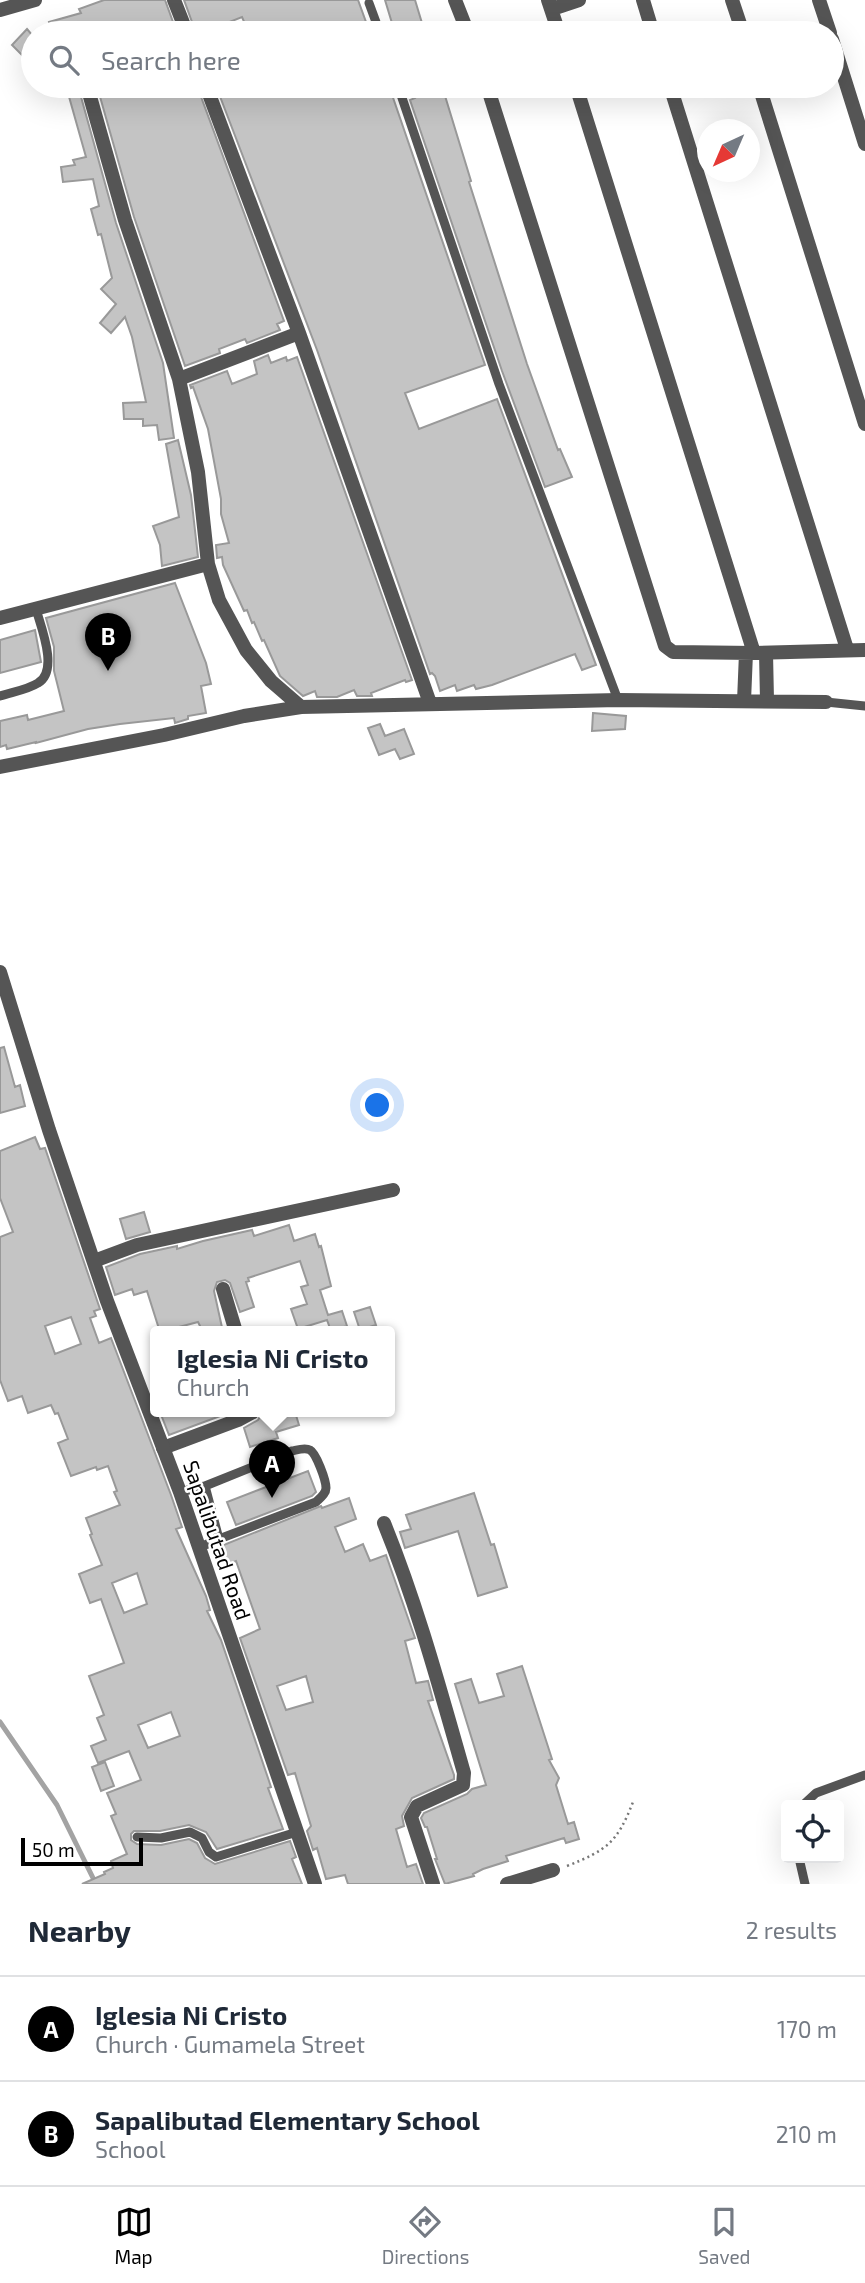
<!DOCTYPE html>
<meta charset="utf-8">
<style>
:root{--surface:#fff;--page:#f6f6f7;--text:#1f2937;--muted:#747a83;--line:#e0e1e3;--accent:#000}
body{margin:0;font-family:"Exo 2",sans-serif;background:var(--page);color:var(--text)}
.controls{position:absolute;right:21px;bottom:21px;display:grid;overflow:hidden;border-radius:7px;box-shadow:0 7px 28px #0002}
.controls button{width:63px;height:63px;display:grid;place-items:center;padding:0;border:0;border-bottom:2px solid var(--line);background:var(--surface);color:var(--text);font:35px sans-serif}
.compass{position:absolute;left:697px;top:119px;width:63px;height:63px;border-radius:50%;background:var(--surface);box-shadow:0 7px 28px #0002;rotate:224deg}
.scale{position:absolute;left:21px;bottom:18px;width:122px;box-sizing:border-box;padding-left:7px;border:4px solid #000;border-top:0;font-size:19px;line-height:24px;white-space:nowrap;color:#000;-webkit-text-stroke:5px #fff;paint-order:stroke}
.you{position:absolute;left:378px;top:1106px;width:24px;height:24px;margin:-18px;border:5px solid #fff;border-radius:50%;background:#1a73e8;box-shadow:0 0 0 10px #1a73e833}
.badge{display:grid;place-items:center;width:46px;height:46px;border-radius:50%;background:var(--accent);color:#fff;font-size:23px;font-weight:700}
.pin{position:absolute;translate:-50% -58px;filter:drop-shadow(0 2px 4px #0008)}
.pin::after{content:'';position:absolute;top:37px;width:24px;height:21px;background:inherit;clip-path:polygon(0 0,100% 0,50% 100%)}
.popup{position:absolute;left:150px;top:1326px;width:245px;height:91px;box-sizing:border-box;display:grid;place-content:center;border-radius:7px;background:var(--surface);filter:drop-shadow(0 2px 5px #0005);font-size:23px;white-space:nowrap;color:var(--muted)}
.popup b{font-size:26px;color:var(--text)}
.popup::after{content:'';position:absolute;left:50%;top:100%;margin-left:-14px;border:14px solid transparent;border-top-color:var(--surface)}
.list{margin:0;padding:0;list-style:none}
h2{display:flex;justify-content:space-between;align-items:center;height:91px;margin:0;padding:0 28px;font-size:30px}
h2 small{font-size:23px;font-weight:400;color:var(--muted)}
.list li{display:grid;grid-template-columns:46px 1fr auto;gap:21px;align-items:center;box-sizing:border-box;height:105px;padding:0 28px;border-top:2px solid var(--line)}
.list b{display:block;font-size:26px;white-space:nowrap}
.list p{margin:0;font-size:23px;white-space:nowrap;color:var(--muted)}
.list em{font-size:23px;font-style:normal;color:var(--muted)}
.icon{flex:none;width:38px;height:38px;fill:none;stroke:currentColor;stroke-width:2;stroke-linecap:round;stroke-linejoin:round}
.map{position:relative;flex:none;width:865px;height:1884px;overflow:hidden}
.search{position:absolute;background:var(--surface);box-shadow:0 7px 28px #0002;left:21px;right:21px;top:21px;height:77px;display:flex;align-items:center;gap:18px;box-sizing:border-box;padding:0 24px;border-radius:38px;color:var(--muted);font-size:26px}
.sheet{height:301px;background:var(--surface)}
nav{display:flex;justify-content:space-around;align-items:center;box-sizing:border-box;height:98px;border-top:2px solid var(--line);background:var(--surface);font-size:19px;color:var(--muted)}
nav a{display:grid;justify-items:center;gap:4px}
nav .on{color:var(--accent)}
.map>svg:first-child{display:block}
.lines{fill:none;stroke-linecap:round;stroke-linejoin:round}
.stream{stroke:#a3a3a3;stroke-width:5}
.building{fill:#c4c4c4;stroke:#999;stroke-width:2;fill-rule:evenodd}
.path{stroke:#777;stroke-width:2.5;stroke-dasharray:2 3.5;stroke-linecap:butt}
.service{stroke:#555;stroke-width:9}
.minor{stroke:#555;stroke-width:14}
.tertiary{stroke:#555;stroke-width:14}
.labels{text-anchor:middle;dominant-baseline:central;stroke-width:5;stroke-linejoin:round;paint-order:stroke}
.street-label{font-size:21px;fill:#000;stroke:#fff}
</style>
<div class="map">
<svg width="865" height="1884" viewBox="0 0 865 1884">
<rect width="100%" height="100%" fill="#fff"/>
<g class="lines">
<!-- stream -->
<path class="stream" d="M0,1722L57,1805L96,1884"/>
</g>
<!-- building -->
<path class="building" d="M104,0H165L177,33H52L49,22L81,13L79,9Z
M184,0H358L370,33H249L242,17L209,30L210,33H196Z
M385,0H415L425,33H395Z
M27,29L33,36V44L22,55L12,45Z
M66,86H78L116,223L163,363L174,438L159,440L157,425L143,426V419H124L123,403L146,402L132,337L125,317L111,333L100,323L116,304L101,289L112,278L101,234L98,235L91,209L99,206L93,179L63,182L61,167L75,165L73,160L86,157Z
M97,86H197L284,321L277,324L280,330L247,343L245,339L219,349L220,353L185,366L134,217Z
M216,86H389L485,365L405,393L419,429L497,399L596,665L582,670L575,654L492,685L476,689L474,685L457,691L455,685L440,691L435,676L432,673L430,674L317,350Z
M411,86H442L471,181L469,182L527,364L558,450L560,449L572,477L545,487L502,371L410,100L415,98Z
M268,355L271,363L286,357L287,361L297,357L412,680L406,682L405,680L371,693L372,696H357L354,690L337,697H317L315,691L303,696L280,676L264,640L262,641L254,622L252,623L247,610L244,611L223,565L222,557L217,558L216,545L229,543L221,514V499L208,429L193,387L191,388L190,385L227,371L232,384L257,374L254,361Z
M178,440L191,495L198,557L162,566L160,545L153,526L179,517L166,444Z
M175,583L206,663L211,684L201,686L206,713L188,716V719L175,723L174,718L120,724L88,729L36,743V742L7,749L6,745L0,747V721L27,715L28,720L64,711L54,671V647L46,618Z
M35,630L41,662L0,673V640Z
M593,713L626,716L625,729L592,731Z
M380,724L385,736L404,729L414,754L400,759L395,749L379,755L368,728Z
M4,1047L15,1087L20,1085L25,1106L0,1113V1048Z
M35,1137L40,1149L45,1148L100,1309L94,1311L96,1316L90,1318L99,1343L111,1338L171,1495L182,1527L176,1529L206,1596L210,1610L207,1611L221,1640L269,1781L271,1787L268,1788L283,1829L217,1849L206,1832L189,1825L160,1831H134L131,1834V1840L137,1844L161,1845L189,1839L197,1843L205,1858L215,1864L290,1841L296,1857L292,1859L302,1884H82L105,1874L104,1872L113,1868L111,1861L127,1854L111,1816L116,1814L107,1793L141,1780L129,1751L98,1763L91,1746L106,1740L97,1718L104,1715L89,1676L124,1663L101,1599L90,1603L79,1574L102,1565L90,1535L92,1534L86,1518L120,1505L114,1492L117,1491L108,1466L97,1470L96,1467L71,1476L58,1443L68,1439L58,1413L55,1414L51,1405L28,1413L22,1396L8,1401L0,1380V1237L13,1232L0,1198V1151ZM71,1317L81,1344L55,1354L45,1326ZM137,1573L147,1604L124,1613L112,1583ZM171,1712L180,1736L148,1748L138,1725Z
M144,1212L150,1232L126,1239L120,1219Z
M289,1225L294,1241L315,1234L319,1247L321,1246L331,1286L320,1290L328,1315L342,1311L347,1326L331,1331L327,1320L298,1329L291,1309L307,1304L301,1287L308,1285L300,1261L248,1278L249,1281L246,1282L254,1307L240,1312L230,1283L225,1280L217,1282L214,1291L223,1332H203L198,1322L160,1332L147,1291L134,1295L132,1289L115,1295L106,1267L140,1254L177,1246V1249L203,1241L252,1230L254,1236Z
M370,1307L376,1325L360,1330L354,1312Z
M160,1412H231L169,1435Z
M263,1412H295L299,1425L276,1432L278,1438L250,1447L244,1428L258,1420Z
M308,1471L316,1492L312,1496L236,1525L227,1502Z
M474,1493L491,1545L494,1544L507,1587L478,1596L458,1531L405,1548L400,1532L411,1529L406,1515Z
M349,1498L356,1519L335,1527L345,1552L363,1544L370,1561L386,1555L415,1638L405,1641L416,1683L428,1681L433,1700L428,1701L454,1775V1779L412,1798L402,1816L404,1826L396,1829L407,1867L416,1864L423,1884H348L345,1875L326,1879L317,1848L313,1850L307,1831L311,1826L295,1773L288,1775L240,1638L260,1629L236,1561L228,1564L221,1546L321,1506L322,1508ZM306,1676L313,1702L286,1710L277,1686Z
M522,1666L552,1759L549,1760L559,1778L556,1785L568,1824L574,1822L579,1839L566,1843L564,1838L506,1856L508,1861L483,1869L473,1874L474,1876L445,1884L435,1859H437L427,1827H425L421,1818L424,1813L467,1794L472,1789L486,1785L455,1684L471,1679L479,1703L504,1696L497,1674Z
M105,1762L114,1786L101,1791L92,1767Z"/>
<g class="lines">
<!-- path -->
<path class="path" d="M567,1866C607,1850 617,1843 633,1802"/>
<!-- service -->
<path class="service" d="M369,3L380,33
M398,86L499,384L618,700
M0,696C12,692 27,690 38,683C59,671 41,627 36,609
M826,702L865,706
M180,1492L205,1486L292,1451C297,1450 305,1447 310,1450C316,1453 326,1480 326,1488C326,1494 320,1498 316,1502L219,1539
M198,1548L219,1539L205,1486
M803,1805L816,1793L865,1775
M137,1837L161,1838L190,1832L202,1838L209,1852L216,1857L297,1832
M799,1858L805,1884"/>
<!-- minor -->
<path class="minor" d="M174,0L187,33
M455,0L468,33
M548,0L559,33
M643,0L653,33
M732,0L743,33
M819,0L830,33
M552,9L579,0
M0,10L35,0
M832,39L865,144
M87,86L125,220L179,379L198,472L208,564L219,600L246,650L271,681L301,707
M206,86L299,333L430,703
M487,86L665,646L673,652L754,653L865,650
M576,86L754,653
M670,86L847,649
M759,86L865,424
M179,379L299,333
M0,618L208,564
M766,653L767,700
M744,701L746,653
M0,767L164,735L244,716L301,707L618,700L826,702
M94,1261L137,1245L393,1190
M223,1289L236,1332
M163,1448L238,1420L253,1412
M384,1523C417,1604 440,1689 464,1773L463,1785L417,1806L411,1817L433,1884
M507,1884L553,1870"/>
<!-- tertiary -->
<path class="tertiary" d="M0,972L49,1130L107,1301L180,1492L315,1884"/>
</g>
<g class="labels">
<!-- street labels -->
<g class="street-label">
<text transform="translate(218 1540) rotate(71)">Sapalibutad Road</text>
</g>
</g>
</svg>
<div class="controls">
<button><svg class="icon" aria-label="locate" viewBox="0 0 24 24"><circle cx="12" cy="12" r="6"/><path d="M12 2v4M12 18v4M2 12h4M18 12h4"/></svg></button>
</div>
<svg class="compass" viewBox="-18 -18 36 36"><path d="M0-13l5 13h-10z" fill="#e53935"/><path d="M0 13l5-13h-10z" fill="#747a83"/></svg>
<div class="scale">50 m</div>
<div class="you"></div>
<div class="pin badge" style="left:272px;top:1498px">A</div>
<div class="popup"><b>Iglesia Ni Cristo</b>Church</div>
<div class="pin badge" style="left:108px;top:671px">B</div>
<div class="search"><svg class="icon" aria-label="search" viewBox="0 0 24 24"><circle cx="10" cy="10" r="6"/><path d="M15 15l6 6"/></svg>Search here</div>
</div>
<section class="sheet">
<h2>Nearby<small>2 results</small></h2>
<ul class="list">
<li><span class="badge">A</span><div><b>Iglesia Ni Cristo</b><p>Church · Gumamela Street</p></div><em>170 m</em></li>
<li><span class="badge">B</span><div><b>Sapalibutad Elementary School</b><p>School</p></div><em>210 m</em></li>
</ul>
</section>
<nav>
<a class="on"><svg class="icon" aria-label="map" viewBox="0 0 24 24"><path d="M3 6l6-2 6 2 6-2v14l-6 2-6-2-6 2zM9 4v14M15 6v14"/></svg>Map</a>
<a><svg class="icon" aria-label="directions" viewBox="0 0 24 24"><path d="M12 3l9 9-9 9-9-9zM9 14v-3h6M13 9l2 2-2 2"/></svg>Directions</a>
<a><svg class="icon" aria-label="saved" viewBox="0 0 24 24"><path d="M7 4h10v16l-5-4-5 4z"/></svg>Saved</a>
</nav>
